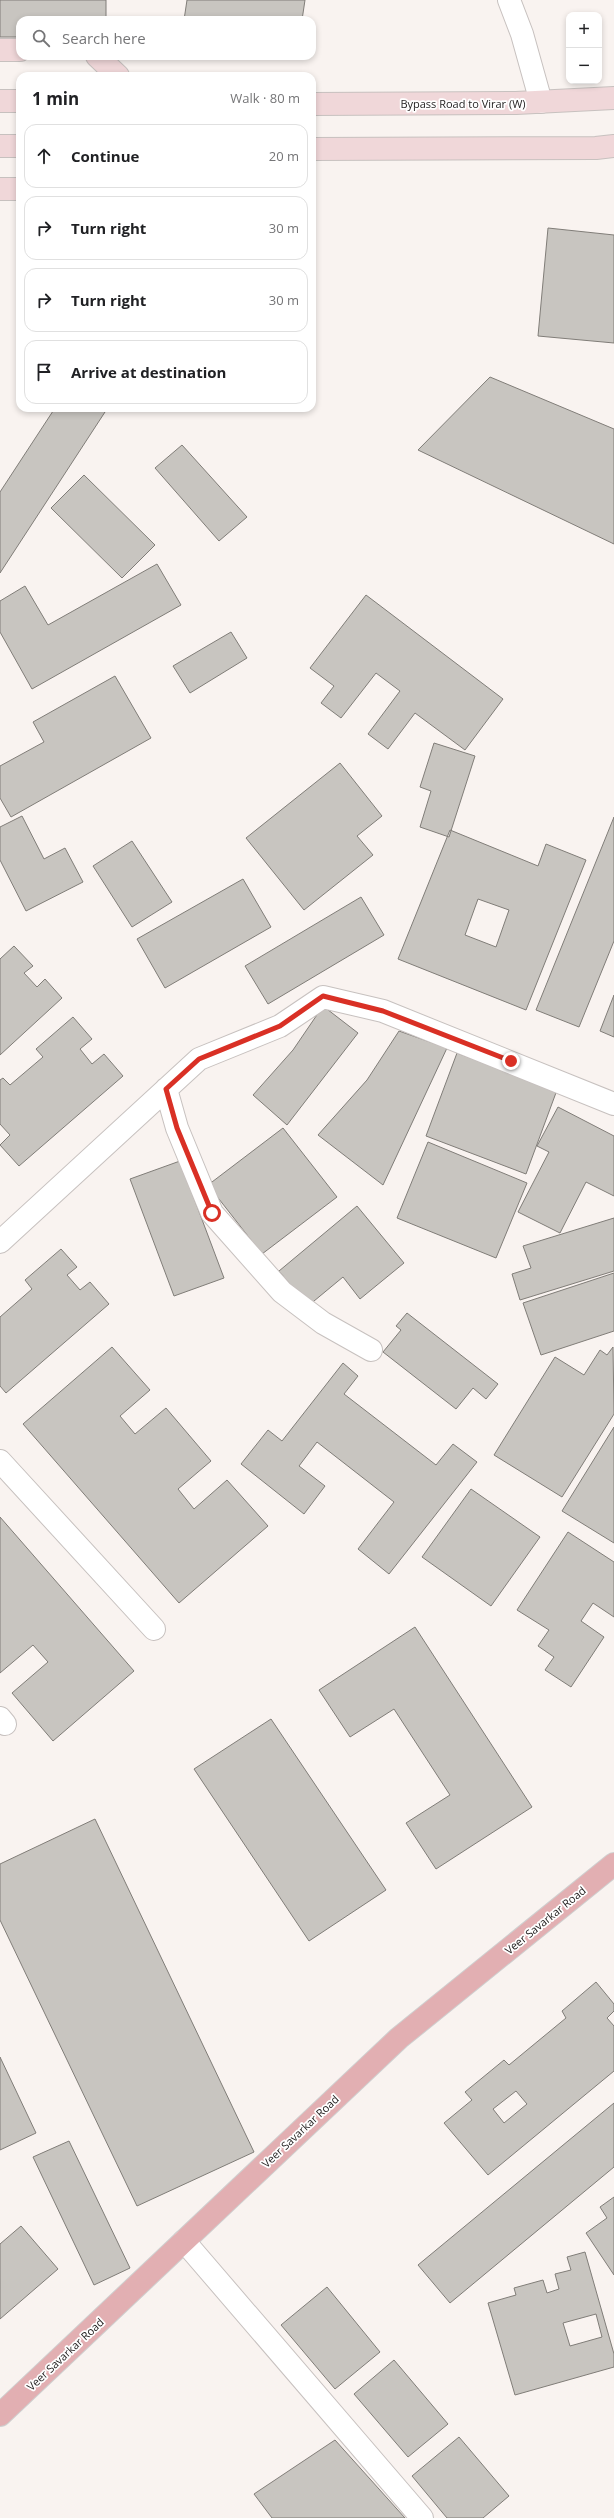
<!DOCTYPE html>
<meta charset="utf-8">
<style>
:root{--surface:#fff;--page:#f6f6f6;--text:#202124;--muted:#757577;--line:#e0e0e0}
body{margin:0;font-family:"Open Sans",sans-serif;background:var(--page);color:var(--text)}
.controls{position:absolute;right:12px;top:12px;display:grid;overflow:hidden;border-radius:8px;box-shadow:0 2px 6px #0003}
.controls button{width:36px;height:36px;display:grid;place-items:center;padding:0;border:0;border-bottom:1px solid var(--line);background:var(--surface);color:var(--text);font:20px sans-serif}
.stop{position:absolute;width:12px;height:12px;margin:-9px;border:3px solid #d93025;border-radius:50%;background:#fff}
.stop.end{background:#d93025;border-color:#fff;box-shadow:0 1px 4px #0008}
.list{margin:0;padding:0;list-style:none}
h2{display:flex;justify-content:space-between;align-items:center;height:52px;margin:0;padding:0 16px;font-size:17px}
h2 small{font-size:13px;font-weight:400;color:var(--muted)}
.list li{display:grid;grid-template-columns:26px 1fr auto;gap:12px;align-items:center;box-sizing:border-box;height:64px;margin:0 8px 8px;padding:0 8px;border:1px solid var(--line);border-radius:12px}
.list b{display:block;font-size:15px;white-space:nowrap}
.list em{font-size:13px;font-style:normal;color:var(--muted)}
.icon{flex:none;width:22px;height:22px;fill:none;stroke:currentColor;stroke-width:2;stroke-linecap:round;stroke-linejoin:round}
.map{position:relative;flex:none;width:614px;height:2518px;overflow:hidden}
.search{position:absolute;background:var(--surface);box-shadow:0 2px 6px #0003;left:16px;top:16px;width:300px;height:44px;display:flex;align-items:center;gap:10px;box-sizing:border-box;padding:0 14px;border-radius:12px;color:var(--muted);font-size:15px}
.panel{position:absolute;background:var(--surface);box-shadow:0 2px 6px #0003;left:16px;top:72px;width:300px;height:340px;border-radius:12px}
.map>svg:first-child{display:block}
.building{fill:#c8c5c0;stroke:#807d78;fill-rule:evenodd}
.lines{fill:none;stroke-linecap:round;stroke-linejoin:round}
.street-casing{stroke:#c7c1bf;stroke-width:24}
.secondary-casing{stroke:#c7c1bf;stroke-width:24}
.primary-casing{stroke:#cfcfcf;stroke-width:24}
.street{stroke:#fff;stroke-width:22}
.secondary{stroke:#f0d7d9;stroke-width:22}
.primary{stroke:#e2afb2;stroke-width:22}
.route{stroke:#d93025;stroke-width:5}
.labels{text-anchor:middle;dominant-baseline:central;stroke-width:3.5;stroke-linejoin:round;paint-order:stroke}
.street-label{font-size:11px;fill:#272424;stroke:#fff}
</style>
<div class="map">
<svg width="614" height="2518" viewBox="0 0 614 2518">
<rect width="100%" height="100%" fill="#f9f3f0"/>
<!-- building -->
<path class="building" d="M0,0H106V20H20V37H0Z
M187,0H305L302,20H184Z
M548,228L614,235V343L538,336Z
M490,377L614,429V544L418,450Z
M55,408H98L105,412L0,573V492Z
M182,445L247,517L219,541L155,468Z
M84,475L155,545L122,578L51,508Z
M157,564L181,605L32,689L0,632V601L25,586L48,625Z
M366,595L503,699L465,750L415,713L388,749L368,734L400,691L376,673L341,718L321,703L334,686L310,668Z
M231,632L247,658L190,693L173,666Z
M115,676L151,738L11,817L0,798V766L44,742L33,722Z
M434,743L475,756L449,837L420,827L431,791L420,787Z
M340,763L382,816L357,836L373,855L304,910L246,838Z
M22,816L44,859L65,848L83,882L26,911L0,860V827Z
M614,817V941L579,1027L536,1010Z
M450,830L538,866L546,844L586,860L526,1010L398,959ZM478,899L509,910L496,947L465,935Z
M132,841L172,902L132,927L93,866Z
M243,879L271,927L165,988L137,939Z
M361,897L384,935L268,1004L245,966Z
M14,946L33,966L24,973L37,987L45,979L62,998L0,1055V959Z
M614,995V1037L600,1031Z
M323,1006L358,1033L287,1125L253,1095L293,1050Z
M73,1017L92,1039L80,1049L92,1064L104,1054L123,1076L19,1166L0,1145L10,1135L0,1124V1080L3,1078L10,1085L43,1057L36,1049Z
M399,1031L447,1048L383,1185L318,1135L367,1080Z
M457,1053L557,1090L526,1174L426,1136Z
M558,1107L614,1136V1196L586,1182L560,1233L518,1212L549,1152L537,1146Z
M283,1128L337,1197L262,1254L208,1185Z
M428,1142L527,1183L496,1258L397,1218Z
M180,1161L224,1278L174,1296L130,1179Z
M357,1206L404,1263L360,1299L343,1277L308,1306L279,1271Z
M614,1218V1271L520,1300L512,1274L531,1268L523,1246Z
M61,1249L77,1267L67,1275L80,1290L90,1282L109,1304L6,1393L0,1386V1317L32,1289L25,1280Z
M614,1273V1331L541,1355L523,1303Z
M407,1313L498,1384L486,1399L473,1388L456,1409L383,1352L401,1330L396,1326Z
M112,1347L150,1390L120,1416L135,1434L166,1408L211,1461L178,1489L194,1509L227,1480L268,1526L179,1603L23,1424Z
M613,1347L614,1414L562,1497L494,1455L555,1357L584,1375L600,1350L607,1355Z
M343,1363L358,1376L344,1394L436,1465L453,1444L477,1462L389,1574L358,1549L394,1502L317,1442L299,1466L325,1486L304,1514L241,1464L268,1430L282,1441Z
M614,1427V1543L562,1511Z
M471,1489L540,1537L491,1606L422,1557Z
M0,1517L134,1671L53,1741L12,1693L48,1662L33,1645L0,1673Z
M568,1532L614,1562V1617L593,1603L581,1621L604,1637L571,1687L545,1670L554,1657L538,1646L549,1630L517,1610Z
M415,1627L532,1807L436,1869L406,1823L450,1795L394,1709L350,1737L319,1690Z
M271,1719L386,1890L309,1941L194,1769Z
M95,1819L254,2152L137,2206L0,1920V1864Z
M596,1982L614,2004V2011L607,2018L614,2026V2071L488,2175L444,2123L472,2100L465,2092L504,2060L509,2065L566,2018L562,2011ZM516,2091L527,2104L504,2123L493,2109Z
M0,2057L36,2133L0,2150Z
M614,2103V2167L450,2303L418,2265Z
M69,2141L130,2268L94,2285L33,2157Z
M614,2197V2275L586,2233L607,2218L600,2207Z
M21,2226L58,2269L0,2319V2244Z
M585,2252L614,2354V2367L515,2395L488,2303L516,2295L514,2288L543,2280L547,2293L559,2289L555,2274L571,2270L567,2257ZM596,2314L602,2337L570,2346L563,2323Z
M327,2287L380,2352L335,2389L281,2325Z
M394,2360L448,2424L408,2457L354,2394Z
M459,2437L509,2496L483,2518H447L412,2476Z
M335,2440L405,2518H272L254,2494Z"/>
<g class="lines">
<defs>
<path id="street" d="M509,0L522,34L541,102
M166,1089L177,1128L212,1213L282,1292L323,1323L371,1350
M0,1242L199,1059L280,1026L323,997L383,1011L614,1104
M0,1461L154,1629
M0,1718L5,1724
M184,2241L422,2518"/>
<path id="secondary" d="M0,50H20
M97,56L118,76
M0,101H20
M312,104L516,103L614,98
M0,146H20
M312,149L596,148L614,146
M0,189H20"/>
<path id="primary" d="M0,2415L399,2038L614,1864"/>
</defs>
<!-- street casing -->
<use href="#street" class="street-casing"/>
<!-- secondary casing -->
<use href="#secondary" class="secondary-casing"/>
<!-- primary casing -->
<use href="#primary" class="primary-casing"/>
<!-- street -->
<use href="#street" class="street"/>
<!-- secondary -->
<use href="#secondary" class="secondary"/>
<!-- primary -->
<use href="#primary" class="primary"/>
</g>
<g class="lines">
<!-- route -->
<path class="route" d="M212,1213L177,1128L166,1089L199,1059L280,1026L323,996L383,1011L511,1061"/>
</g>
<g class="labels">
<!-- street labels -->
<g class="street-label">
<text x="463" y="103">Bypass Road to Virar (W)</text>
<text transform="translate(545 1920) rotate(-39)">Veer Savarkar Road</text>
<text transform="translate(300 2131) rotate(-43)">Veer Savarkar Road</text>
<text transform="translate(65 2354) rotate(-43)">Veer Savarkar Road</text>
</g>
</g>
</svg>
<div class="controls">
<button>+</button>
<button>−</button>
</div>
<div class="stop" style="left:212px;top:1213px"></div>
<div class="stop end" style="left:511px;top:1061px"></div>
<div class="search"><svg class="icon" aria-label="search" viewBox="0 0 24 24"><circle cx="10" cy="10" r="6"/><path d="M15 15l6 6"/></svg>Search here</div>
<section class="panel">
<h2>1 min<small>Walk · 80 m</small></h2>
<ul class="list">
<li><svg class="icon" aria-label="ahead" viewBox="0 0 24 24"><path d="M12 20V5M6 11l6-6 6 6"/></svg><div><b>Continue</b></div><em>20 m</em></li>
<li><svg class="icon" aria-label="right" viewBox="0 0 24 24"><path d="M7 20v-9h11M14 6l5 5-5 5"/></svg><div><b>Turn right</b></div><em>30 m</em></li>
<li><svg class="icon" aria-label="right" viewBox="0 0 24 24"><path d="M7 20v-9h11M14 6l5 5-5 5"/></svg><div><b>Turn right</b></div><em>30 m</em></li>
<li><svg class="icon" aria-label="arrive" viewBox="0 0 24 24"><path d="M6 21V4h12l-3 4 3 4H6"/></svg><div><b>Arrive at destination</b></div></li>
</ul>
</section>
</div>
